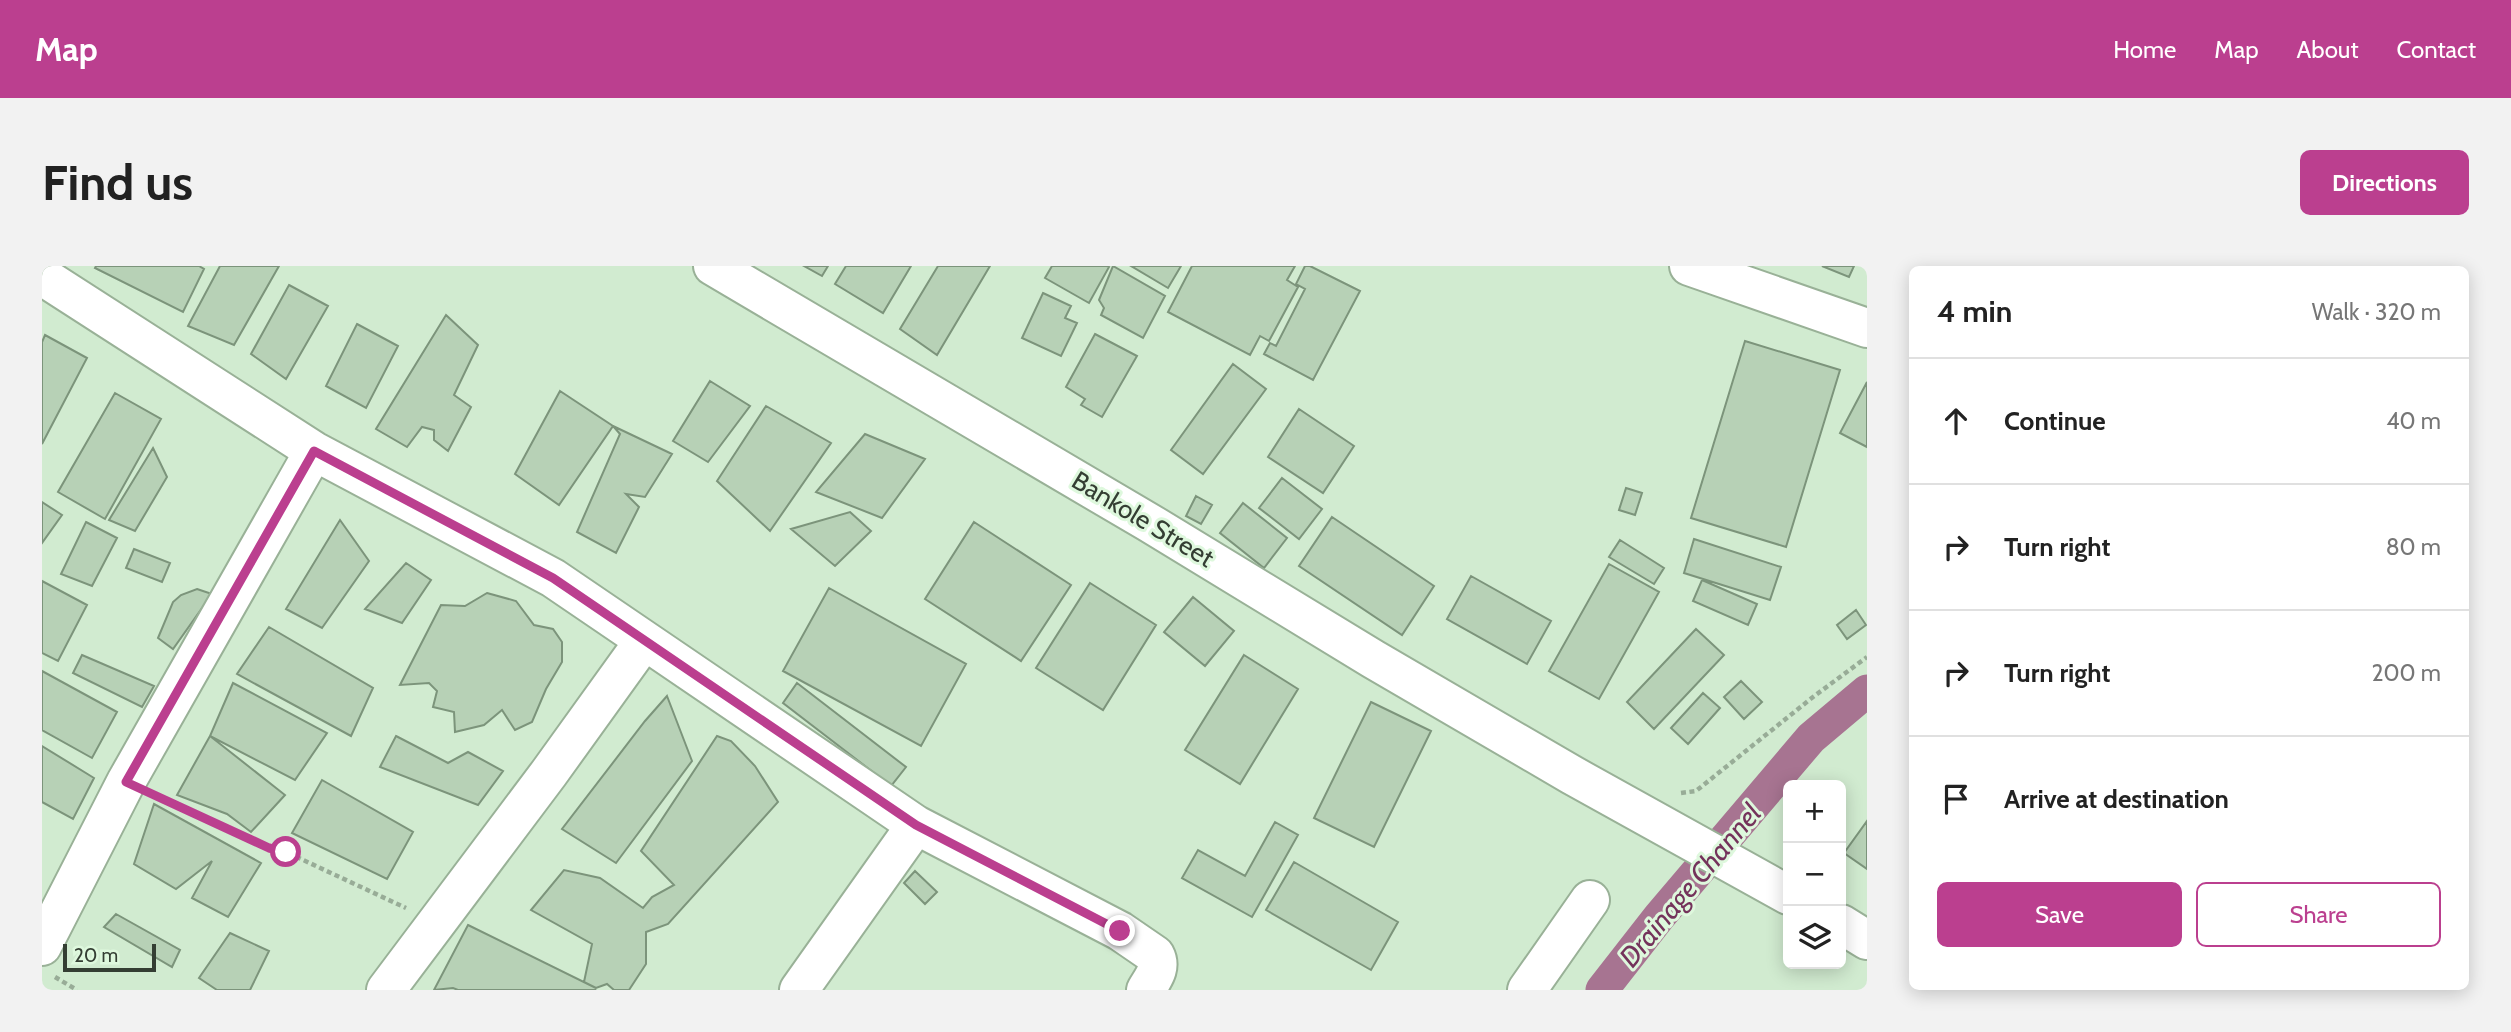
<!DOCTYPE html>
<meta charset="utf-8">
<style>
:root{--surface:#fff;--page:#f2f2f2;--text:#222;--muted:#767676;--line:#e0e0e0;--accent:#bb3f8f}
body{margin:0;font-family:Cabin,sans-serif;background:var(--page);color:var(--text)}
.controls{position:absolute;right:21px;bottom:21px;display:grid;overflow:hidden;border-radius:10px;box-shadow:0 4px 18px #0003}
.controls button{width:63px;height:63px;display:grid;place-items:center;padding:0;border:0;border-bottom:2px solid var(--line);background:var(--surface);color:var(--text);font:35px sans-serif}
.scale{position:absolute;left:21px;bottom:18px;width:93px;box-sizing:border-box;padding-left:7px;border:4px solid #343e33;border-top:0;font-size:19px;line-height:24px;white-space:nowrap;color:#343e33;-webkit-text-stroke:5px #def8dd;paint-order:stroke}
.stop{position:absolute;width:21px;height:21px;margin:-16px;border:5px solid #bb3f8f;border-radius:50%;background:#fff}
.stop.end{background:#bb3f8f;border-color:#fff;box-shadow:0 2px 7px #0008}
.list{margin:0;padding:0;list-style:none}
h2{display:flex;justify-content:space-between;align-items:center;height:91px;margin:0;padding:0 28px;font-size:30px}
h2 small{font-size:23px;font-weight:400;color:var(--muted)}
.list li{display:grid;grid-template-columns:46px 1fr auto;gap:21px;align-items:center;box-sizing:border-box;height:126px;padding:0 28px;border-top:2px solid var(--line)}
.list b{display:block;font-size:26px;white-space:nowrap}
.list em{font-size:23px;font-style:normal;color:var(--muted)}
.actions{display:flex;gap:14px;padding:21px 28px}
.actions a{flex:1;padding:16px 0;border:2px solid var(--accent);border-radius:10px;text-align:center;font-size:24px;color:var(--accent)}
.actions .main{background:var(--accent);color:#fff}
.icon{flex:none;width:38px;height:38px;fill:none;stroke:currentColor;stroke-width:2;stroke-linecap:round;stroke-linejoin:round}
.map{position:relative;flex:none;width:1825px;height:724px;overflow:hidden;border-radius:10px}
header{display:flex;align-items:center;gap:42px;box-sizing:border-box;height:98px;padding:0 35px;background:var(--accent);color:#fff}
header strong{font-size:33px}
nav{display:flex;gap:38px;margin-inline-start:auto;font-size:24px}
.intro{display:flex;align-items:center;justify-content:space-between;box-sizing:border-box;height:168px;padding:0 42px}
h1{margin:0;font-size:49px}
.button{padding:18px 32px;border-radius:10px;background:var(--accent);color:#fff;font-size:24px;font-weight:700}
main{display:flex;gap:42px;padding:0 42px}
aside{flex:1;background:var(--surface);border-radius:10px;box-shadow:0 4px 18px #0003}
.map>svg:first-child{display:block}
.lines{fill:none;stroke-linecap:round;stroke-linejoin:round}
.canal{stroke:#a77491;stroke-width:33}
.building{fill:#b7d1b6;stroke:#7c947b;stroke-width:2}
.minor-casing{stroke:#99b197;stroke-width:42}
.path{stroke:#98ac97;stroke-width:4.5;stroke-dasharray:5 3.5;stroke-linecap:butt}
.minor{stroke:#fff;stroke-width:38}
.route{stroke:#bb3f8f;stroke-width:9}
.labels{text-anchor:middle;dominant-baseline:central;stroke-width:6;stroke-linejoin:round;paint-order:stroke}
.street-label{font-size:26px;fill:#343e33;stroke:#def8dd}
.water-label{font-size:28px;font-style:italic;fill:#74335b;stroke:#def8dd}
</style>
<header>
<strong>Map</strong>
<nav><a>Home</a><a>Map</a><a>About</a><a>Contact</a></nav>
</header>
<div class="intro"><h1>Find us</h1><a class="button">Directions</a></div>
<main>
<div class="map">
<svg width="1825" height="724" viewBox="0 0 1825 724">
<rect width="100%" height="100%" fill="#d1ebd0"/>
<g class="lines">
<!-- canal -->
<path class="canal" d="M1560,724L1617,651L1769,472L1825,425"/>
</g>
<!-- building -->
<path class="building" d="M54,0H157L162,3L141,46L53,2Z
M178,0H237L192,79L146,60Z
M762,0H786L780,10Z
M804,0H869L841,47L793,18Z
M896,0H948L895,89L858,63Z
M1010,0H1065L1067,1L1047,37L1003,12Z
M1071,0L1123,30L1101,72L1059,49L1062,42L1057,34Z
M1089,0H1139L1126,22Z
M1150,0H1253L1245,14L1256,21L1227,75L1218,70L1208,89L1126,46Z
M1263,0H1268L1318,25L1271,114L1222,88L1228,77L1234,80L1263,23L1254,18Z
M1780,0H1812L1807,11Z
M247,19L286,40L244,113L209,88Z
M1001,27L1029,40L1023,52L1035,57L1019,90L980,72Z
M404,49L436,79L412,129L429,141L406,185L392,174V164L380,161L365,181L334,163Z
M315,58L356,80L324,142L284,120Z
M1053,68L1095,90L1060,151L1039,139L1043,133L1024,121Z
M3,69L45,92L0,178V76Z
M1703,75L1798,104L1744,281L1649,252Z
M1191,98L1224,123L1161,208L1129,184Z
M668,115L708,140L666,196L631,175Z
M1825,116V181L1798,167Z
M518,125L571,160L517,239L473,208Z
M73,127L119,153L63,253L16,226Z
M724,140L789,177L728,265L675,215Z
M1257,143L1312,180L1281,227L1226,191Z
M571,160L630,188L603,231L584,228L597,241L574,287L535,266L578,168Z
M823,168L883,193L840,252L774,226Z
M111,182L125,211L93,265L67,254Z
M1240,212L1280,243L1257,273L1217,242Z
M1584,222L1600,227L1593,249L1577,244Z
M1154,230L1170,239L1159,258L1144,250Z
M0,236L20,249L0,277Z
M1201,237L1245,272L1222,302L1178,267Z
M808,246L829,265L793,300L749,263Z
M1290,251L1392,320L1360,369L1257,300Z
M298,254L327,295L280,362L244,343Z
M44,256L75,272L50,320L19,308Z
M932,256L1029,319L979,395L883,333Z
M1652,273L1739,301L1728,334L1642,307Z
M1578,274L1622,302L1612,318L1567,291Z
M92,283L128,297L120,316L84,302Z
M364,297L389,314L360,357L323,343Z
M1567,298L1617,326L1557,433L1507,405Z
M1429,310L1509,355L1485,398L1405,353Z
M1660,314L1715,338L1706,359L1651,335Z
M0,315L45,339L16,395L0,387Z
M1048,317L1114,359L1061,444L994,402Z
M787,322L924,398L879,480L741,405Z
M155,323L170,328L131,383L116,372L131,336L139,329Z
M445,327L474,335L492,359L511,363L520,376V396L504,423L490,456L473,464L460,444L442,459L413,466L412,446L391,441L395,425L387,417L358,419L399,339L423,340Z
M1151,331L1192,365L1163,400L1122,366Z
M1814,344L1824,359L1805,373L1795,359Z
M227,361L331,422L309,470L195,408Z
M1654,363L1682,389L1612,463L1585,436Z
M40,389L112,420L100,441L31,407Z
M1202,389L1256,423L1198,518L1143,484Z
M0,405L75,446L50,492L0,464Z
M1699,415L1720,436L1702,453L1682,431Z
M191,417L285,467L253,514L168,470Z
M755,417L864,501L849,520L741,437Z
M1661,427L1678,442L1646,478L1629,462Z
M625,430L650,495L574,597L520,563L603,455Z
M1329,436L1389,465L1332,581L1272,552Z
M168,470L243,529L209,566L185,548L135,529Z
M354,470L406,497L426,486L461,505L436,539L338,501Z
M675,470L689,475L713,500L736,536L626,658L604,666V698L587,724H572L565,718L554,722L542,716L550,678L489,644L522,604L558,612L601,642L610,631L632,619L599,585Z
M0,480L52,512L31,553L0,536Z
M280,514L371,566L345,613L250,567Z
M112,538L219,597L186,651L150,632L170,595L134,623L92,598Z
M1825,555V603L1802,587Z
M1233,556L1256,569L1210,651L1140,612L1156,584L1203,610Z
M1252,596L1356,656L1329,704L1224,644Z
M873,605L895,626L883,638L862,617Z
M74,648L138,684L130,701L62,661Z
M426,659L554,722L553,724H416L411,722L392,724Z
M188,667L227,685L208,724H175L157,712Z"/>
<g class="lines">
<defs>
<path id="minor" d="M671,0L1106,256L1331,393L1530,509L1746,629
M1647,0L1825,62
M0,10L272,185L511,312L874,559L1078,665L1113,689C1120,702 1111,712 1104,724
M1799,658L1825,674
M0,680L84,516L272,185
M344,724L507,507L602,375
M757,724L874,559
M1485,724L1548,634"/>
</defs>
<!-- minor casing -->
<use href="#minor" class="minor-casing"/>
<!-- path -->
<path class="path" d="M1639,527L1654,525L1771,431L1825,391
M114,530L227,582L244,586L364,642
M13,711L35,724"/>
<!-- minor -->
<use href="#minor" class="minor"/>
</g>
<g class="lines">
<!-- route -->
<path class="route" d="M244,586L227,582L84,516L272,185L511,312L874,559L1078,665"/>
</g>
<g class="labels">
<!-- street labels -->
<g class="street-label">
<text transform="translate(1101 253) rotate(31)">Bankole Street</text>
</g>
<!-- water labels -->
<g class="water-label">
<text transform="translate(1648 619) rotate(-50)">Drainage Channel</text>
</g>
</g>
</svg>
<div class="controls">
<button>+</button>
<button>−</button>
<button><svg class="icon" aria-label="layers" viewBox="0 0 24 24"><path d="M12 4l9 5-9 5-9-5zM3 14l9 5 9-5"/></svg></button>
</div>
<div class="scale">20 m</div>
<div class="stop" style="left:244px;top:586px"></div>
<div class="stop end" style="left:1078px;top:665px"></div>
</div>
<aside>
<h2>4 min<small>Walk · 320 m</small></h2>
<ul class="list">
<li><svg class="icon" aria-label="ahead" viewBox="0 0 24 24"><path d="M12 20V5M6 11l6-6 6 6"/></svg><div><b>Continue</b></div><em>40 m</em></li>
<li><svg class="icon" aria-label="right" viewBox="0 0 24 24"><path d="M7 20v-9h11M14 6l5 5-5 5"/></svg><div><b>Turn right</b></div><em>80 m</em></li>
<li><svg class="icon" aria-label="right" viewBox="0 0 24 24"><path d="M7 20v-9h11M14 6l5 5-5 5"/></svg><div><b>Turn right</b></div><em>200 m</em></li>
<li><svg class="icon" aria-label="arrive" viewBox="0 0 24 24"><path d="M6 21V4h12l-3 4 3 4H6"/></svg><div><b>Arrive at destination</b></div></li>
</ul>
<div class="actions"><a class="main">Save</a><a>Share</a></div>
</aside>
</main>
